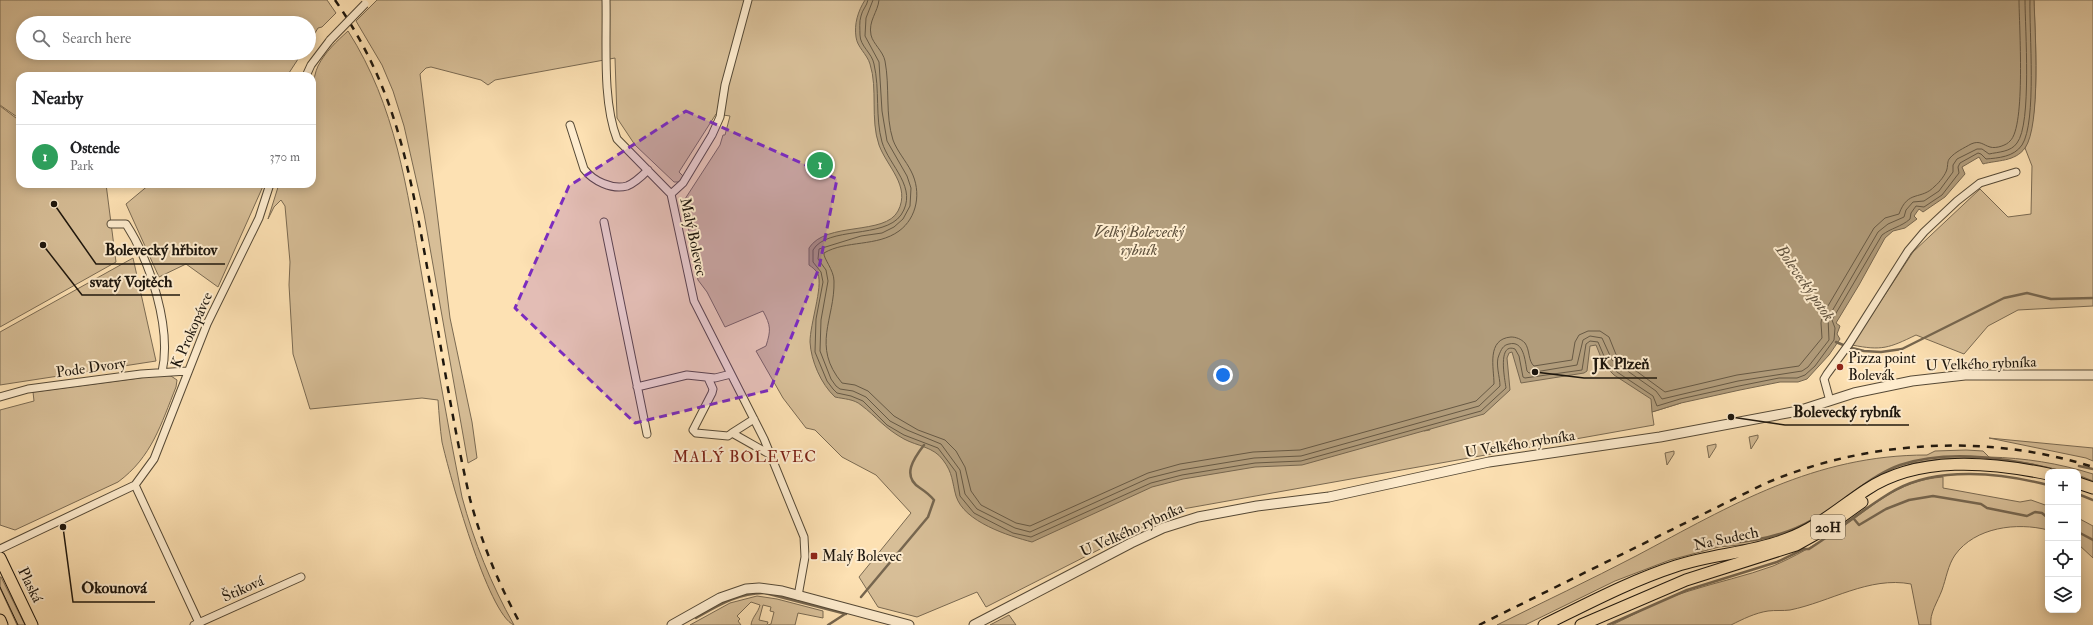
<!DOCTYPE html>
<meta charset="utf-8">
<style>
:root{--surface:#fff;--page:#f2f2f2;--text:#202124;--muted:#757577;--line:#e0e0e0;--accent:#8f2418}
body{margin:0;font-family:"IM FELL Double Pica",serif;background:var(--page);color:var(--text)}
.controls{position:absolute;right:12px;bottom:12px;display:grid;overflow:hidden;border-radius:8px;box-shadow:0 2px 10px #0003}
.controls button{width:36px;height:36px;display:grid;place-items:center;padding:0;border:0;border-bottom:1px solid var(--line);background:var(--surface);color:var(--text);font:20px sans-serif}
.you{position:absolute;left:1223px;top:375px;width:14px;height:14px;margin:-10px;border:3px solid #fff;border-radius:50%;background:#1a73e8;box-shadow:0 0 0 6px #1a73e833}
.badge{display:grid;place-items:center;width:26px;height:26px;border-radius:50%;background:var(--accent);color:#fff;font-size:13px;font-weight:700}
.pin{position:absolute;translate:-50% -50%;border:2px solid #fff;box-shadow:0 1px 4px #0006}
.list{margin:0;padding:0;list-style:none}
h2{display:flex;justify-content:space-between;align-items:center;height:52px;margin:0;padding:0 16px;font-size:17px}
h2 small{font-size:13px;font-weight:400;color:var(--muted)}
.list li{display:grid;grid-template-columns:26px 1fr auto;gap:12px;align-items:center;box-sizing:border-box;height:64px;padding:0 16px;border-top:1px solid var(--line)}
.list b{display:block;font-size:15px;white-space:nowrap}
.list p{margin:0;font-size:13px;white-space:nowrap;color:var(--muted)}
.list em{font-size:13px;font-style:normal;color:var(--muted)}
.icon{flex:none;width:22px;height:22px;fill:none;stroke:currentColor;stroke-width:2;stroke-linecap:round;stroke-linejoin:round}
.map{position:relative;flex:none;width:2093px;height:625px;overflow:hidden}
.search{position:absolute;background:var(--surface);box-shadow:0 2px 10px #0003;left:16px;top:16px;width:300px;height:44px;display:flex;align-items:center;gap:10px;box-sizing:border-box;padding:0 14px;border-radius:22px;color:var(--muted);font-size:15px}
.panel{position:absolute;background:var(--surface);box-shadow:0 2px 10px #0003;left:16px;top:72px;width:300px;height:116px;border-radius:12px}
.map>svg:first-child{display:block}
.green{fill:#d7be97;stroke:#7a6a52}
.water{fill:#b19c7b;stroke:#76664f}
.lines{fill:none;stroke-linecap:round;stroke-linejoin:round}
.shore{stroke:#675944;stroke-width:1}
.stream{stroke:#76664f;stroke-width:2.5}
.minor-casing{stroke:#554936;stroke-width:9}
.tertiary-casing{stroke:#554936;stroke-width:11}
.primary-casing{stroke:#1d160d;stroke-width:13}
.minor{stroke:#feecce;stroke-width:7}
.tertiary{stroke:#feecce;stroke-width:9}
.primary{stroke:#fde1b3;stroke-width:11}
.tram{stroke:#1d160d;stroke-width:1}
.rail{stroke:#1d160d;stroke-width:2.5;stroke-dasharray:7 7;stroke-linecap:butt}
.minor-bridge-casing{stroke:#554936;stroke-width:9;stroke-linecap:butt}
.minor-bridge{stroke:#feecce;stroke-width:7}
.marked{fill:#7b2cbf;fill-opacity:0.2;stroke:#7b2cbf;stroke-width:3;stroke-dasharray:8 5;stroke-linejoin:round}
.poi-dot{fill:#8f2418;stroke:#feecce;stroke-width:1.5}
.labels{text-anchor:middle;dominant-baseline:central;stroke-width:4;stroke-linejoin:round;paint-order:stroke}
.shield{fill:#feecce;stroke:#605647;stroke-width:1}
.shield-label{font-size:14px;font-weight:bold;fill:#1d160d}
.street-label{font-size:15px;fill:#1d160d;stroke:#feecce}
.poi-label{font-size:15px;fill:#1d160d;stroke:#feecce;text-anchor:start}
.water-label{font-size:16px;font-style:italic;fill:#60523e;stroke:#feecce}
.neighbourhood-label{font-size:16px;letter-spacing:1px;fill:#7a1f14;stroke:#feecce}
.leader{fill:none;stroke:#1d160d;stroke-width:1.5}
.callout-dot{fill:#1d160d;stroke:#feecce;stroke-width:1.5}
.callout-label{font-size:16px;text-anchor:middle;font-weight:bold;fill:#1d160d;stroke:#feecce;stroke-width:4;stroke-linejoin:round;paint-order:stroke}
</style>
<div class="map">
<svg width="2093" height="625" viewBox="0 0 2093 625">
<rect width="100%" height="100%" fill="#fde1b3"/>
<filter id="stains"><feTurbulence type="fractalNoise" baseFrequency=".005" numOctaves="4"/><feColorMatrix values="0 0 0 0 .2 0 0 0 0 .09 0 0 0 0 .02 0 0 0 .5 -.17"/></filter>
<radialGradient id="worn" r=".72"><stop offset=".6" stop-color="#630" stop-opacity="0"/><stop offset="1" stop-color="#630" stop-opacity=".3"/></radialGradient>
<!-- green -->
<path class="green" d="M0,0H327L336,13L322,27L318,28L309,43V23H23V53H302L287,76H20V119L0,105Z
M377,0H968L1424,431L1430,430L1420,346L1631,303L1681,403L1652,412L1654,425L1177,510L986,607L977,592L917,617L878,607L859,577L911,513L876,475L842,457L815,430L806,428L783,398L756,351L766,346C771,330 771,326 763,311L725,327L707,292L698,280L684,205L685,199L720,145L723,135H725L730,116L716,114L679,172L684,177L680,182H674L635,145L617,118L615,58L495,80L488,85L481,80L431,67L426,68L420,74L450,318L472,422L477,458L468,463L424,214L404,126L393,91L382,65L356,21Z
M2034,0H2093V306L2018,310L1988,326L1964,354L1916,335C1889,348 1882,351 1852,345L1913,252L1980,189L2008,217L2031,214L2032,166L2025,148C2041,114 2035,39 2034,0Z
M348,31C396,106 407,189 422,276C435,349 447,423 462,497C474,542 491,584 514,625C488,615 449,473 442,442C440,428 439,414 438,400L422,398L310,409L293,354L289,285L290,262L285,206L281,200L274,207L268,219L279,184H312C312,156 307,89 318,66C325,52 337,41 348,31Z
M0,106L20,121V184H106L116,262L0,327Z
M150,184H264L218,287L186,264L159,277L126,204Z
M133,258L156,361L0,385V332Z
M162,375L171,376L177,380L176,387C161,424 152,457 118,482L15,530L0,525V410L34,401L33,392Z
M1758,435V438L1751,449L1749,437Z
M1989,438L2093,448V461L2086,458Z
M1716,444V447L1709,458L1707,446Z
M1966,450L1983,451L1989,457C2025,458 2058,463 2093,474V481L2078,475V472H2067L2033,464L1987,457L1940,459L1913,463L1885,474L1809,524L1777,538L1750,544L1719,547L1670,560L1615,581L1525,625H1497C1543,602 1590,580 1636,556C1732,505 1814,455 1927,455L1935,451Z
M1674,451V454L1667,465L1665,453Z
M1943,477V488L2020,502L2031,500L2048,506V530C2017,522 1975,527 1955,555C1948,565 1946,579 1942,590C1938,601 1929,614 1931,625H1919L1911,584C1869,576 1830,602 1790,610C1783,611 1775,610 1768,611C1755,613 1743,619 1731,625H1612C1637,613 1662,599 1689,591C1717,582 1746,576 1773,566C1794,557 1815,545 1834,533C1870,509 1897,480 1943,477Z
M2078,518L2093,526V558L2078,544Z
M0,577H1L25,625H17L0,588Z
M757,596L777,599L823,611V618L798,613L795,625H768L771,624L774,612L770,611L771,607L763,605L759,620L768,622L767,625H751C752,617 758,613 760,605L751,602L737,616L740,619L738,621L741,625H690L730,603Z
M1009,615L1016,625H990Z"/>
<!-- water -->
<path class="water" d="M865,0H2034C2035,30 2041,126 2025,148C2015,162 1997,160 1983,164L1979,157L1962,167L1965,174L1945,197L1923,212L1919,209L1914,216L1917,219L1905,228L1893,231L1885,238L1859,285L1836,323L1840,326L1837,334L1840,339L1829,355L1807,379L1798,382H1780L1740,390L1681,403L1652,412L1651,399L1614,375L1604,365L1596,345L1590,346L1587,371L1584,373L1521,383L1512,352L1509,353L1507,358L1510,390L1484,414L1302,465L1255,467L1183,479L1152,487L1032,542C1009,536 964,522 956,496C952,482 953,473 943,460C934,447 917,446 904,439C884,428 877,417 861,405C854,399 844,399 835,397C821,384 811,361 810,342C810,324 823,287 818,274C816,270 812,267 809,265V248C826,221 885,236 898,211C911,186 887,167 879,145C870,119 878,89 870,64C867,54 857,47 856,37C854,24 858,11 865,0Z"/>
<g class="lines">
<!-- shore -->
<path class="shore" d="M868,0C867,6 862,10 861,16C859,22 860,29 860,35C860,46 872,53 874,64C880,90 875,117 882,142C889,166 919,188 901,215C884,239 827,226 813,250V262L821,272L823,282L816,319L815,352L827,381L833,389L837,393L851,396L863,401L887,425L904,435L938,448L956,472L960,496L974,513L1013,533L1031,537L1151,483L1182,475L1255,463L1301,461L1481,411L1506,388C1505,380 1497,342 1515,349L1519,356L1523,377L1525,378L1582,370L1586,344L1590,341L1598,342L1607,363L1617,372L1653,396L1657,406L1680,399L1739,386L1779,378H1797L1805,375L1815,366L1834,340L1835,328L1832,320L1882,235C1891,228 1901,227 1910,219L1911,213L1916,206L1924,207L1942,195L1959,173L1958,167L1960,163L1978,153L1981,154L1986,159C1998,158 2014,157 2022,145C2037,122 2029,31 2030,0
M873,0L866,18L865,36L879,62L882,111L887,141L907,176L911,188L910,206L903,219L894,227L882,233L861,236L819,249L818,259L826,270L828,281L821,320L820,351L831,379L836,386L840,389L853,391L866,397L890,421L907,430L941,444L960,470L965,494L977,509L1015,528L1030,532L1149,478L1181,470L1254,458L1301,456L1479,406L1500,386C1500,377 1495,363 1499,355C1501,350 1503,345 1509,344C1524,340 1525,361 1527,371L1529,373L1577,365L1583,340L1590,336L1602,338L1612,360L1656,391L1662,399L1738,381L1802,371L1808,367L1829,340L1828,318L1878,232L1888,224L1904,217L1906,210L1913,202L1924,201L1939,191L1953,172V165L1957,159L1977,149H1982L1989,154C1998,152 2011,152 2017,143C2032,124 2025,28 2025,0
M879,0C878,12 868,21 871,35C873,44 883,51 885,61C890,87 885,115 893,140C897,151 906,161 911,171C922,192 917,218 899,231C877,247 846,240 824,253C823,258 834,270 834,281C835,319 811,346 842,383L855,385L868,391L894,416L918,430L945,440L956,451L965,467L971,491L981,505L1016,523L1030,526L1148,473L1180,464L1253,452L1300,450L1476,401L1494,384C1494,368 1486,339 1511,337C1516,337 1521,339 1525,343C1530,350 1528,361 1534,366L1572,360L1575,342L1579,335L1588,331H1600L1609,337L1617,357L1665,392L1737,375L1799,366L1822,338L1821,323L1822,316L1874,228L1885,218L1899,214C1908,189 1921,201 1935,186C1939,183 1946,174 1947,169C1948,165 1947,161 1950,158C1955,152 1964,148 1971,144C1980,140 1983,145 1990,147C1996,149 2007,145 2010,141C2026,127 2019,24 2019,0"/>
<!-- stream -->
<path class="stream" d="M1836,342L1848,347L1864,351L1881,352L1902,349L2004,298L2027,293L2051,299L2093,298
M2079,466L2093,469
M2078,477L2093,482
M1853,493C1867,482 1883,471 1900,465C1952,448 2012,459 2064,472
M2078,494L2093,500
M1854,519L1859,525L1886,509L1909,500L1933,496L1981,504L1987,508L2027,516L2035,512L2042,513L2048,518
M2078,532L2093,540
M1729,543C1759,541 1786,535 1812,520
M861,597L928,517L934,500C929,494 926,492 920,488C901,476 914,458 924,445
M696,618C719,605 738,593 765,593L846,614
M828,625L845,614
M1608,625L1687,590L1777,562L1804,549H1809C1838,531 1865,507 1895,490C1939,466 2001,473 2048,485"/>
<defs>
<path id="minor" d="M606,0C607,41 602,101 617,139L671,194L694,301L764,439L804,537L805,557L798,596
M306,76L311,65L330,40
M570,125L584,169C593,181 612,190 627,186C635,183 642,176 648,170
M671,194L683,183L712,135L720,117L725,85L748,0
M604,222L647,434
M111,224H126C150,261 172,328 162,372
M708,378L713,389L712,393L693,430L696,433L728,436L732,433L771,455
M637,387L687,375L715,378L731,374
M0,397L28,389L141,374L187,371
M1830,401L1824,379L1827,374L1849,344L1908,251L1924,232L1957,201L1980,183L2016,172
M732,433L754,419
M135,485L200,625
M0,549L135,485L154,459L207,324L259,218L270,184
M194,625L301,577"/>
<path id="tertiary" d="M672,625L720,598L746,589L759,588L782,591L909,625
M974,625L1131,543L1163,528L1198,517L1257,506L1329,497L1489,462L1660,437L1798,411L1854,393L1912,381L1965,375H2093"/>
<path id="primary" d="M2078,483L2093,488
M0,558L32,625
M0,620L2,625
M1544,625C1587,604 1630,581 1676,566C1712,554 1751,553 1787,539C1817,528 1840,507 1866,490C1918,455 1990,462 2048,474
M1581,625L1686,580L1796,545L1823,530L1862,502"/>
</defs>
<!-- minor casing -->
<use href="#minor" class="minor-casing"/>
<!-- tertiary casing -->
<use href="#tertiary" class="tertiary-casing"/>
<!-- primary casing -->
<use href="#primary" class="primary-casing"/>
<!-- minor -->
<use href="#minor" class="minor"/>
<!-- tertiary -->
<use href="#tertiary" class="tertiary"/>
<!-- primary -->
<use href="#primary" class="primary"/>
<!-- tram -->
<path class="tram" d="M0,587L18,625"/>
<!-- rail -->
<path class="rail" d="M335,0C394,85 408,162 426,261C440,340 452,421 470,499C482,544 499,585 521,625
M1479,625L1764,484C1866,440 1987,433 2093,467"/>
<defs>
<path id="minor-bridge" d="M330,40L365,4"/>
</defs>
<!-- minor-bridge casing -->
<use href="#minor-bridge" class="minor-bridge-casing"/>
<!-- minor-bridge -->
<use href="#minor-bridge" class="minor-bridge"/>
</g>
<!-- marked area -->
<path class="marked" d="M686,111L837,179L819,268L770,390L635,423L515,308L569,186Z"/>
<!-- markers -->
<g class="poi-dot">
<circle cx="1840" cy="367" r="4"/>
<rect x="810" y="552" width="8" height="8" rx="2"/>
</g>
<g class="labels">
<!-- shield labels -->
<rect class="shield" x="1811" y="515" width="34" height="24" rx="3"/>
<g class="shield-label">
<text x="1828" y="527">20H</text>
</g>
<!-- street labels -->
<g class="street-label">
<text transform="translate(693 237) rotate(78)">Malý Bolevec</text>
<text transform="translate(192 330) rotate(-66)">K Prokopávce</text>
<text transform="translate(1981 364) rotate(-2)">U Velkého rybníka</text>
<text transform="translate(91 368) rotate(-8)">Pode Dvory</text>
<text transform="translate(1520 444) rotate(-9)">U Velkého rybníka</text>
<text transform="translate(1132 530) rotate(-24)">U Velkého rybníka</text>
<text transform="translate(1726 539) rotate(-12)">Na Sudech</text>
<text transform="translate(30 585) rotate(64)">Plaská</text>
<text transform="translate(243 589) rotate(-24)">Štiková</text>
</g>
<!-- poi labels -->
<g class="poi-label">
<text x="1848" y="358">Pizza point<tspan x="1848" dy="17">Bolevák</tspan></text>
<text x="822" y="556">Malý Bolevec</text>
</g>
<!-- water labels -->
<g class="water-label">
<text x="1139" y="232">Velký Bolevecký<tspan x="1139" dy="18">rybník</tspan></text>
<text transform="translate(1805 283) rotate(55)">Bolevecký potok</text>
</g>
<!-- neighbourhood labels -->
<g class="neighbourhood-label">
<text x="745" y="457">MALÝ BOLEVEC</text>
</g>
</g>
<!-- callouts -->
<path class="leader" d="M54 204L96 264H225M43 245L82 295H180M1535 372L1584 378H1657M1731 417L1785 425H1909M63 527L73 602H155"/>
<g class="callout-dot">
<circle cx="54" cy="204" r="4"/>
<circle cx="43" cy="245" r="4"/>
<circle cx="1535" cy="372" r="4"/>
<circle cx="1731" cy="417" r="4"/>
<circle cx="63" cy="527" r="4"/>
</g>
<g class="callout-label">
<text x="161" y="255">Bolevecký hřbitov</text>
<text x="131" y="287">svatý Vojtěch</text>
<text x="1621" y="369">JK Plzeň</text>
<text x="1847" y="417">Bolevecký rybník</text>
<text x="114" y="593">Okounová</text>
</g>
<rect width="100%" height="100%" filter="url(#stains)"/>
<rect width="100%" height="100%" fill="url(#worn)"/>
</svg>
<div class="controls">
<button>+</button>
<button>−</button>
<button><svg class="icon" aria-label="locate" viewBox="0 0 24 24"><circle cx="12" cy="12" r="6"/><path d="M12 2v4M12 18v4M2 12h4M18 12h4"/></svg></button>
<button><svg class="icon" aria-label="layers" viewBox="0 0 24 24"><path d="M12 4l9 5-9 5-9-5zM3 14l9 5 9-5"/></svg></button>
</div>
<div class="you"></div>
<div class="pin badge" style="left:820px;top:165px;background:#2e9e5b">1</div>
<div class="search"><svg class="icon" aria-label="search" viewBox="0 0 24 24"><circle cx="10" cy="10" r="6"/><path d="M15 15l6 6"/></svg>Search here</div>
<section class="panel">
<h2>Nearby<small></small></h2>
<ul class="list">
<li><span class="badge" style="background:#2e9e5b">1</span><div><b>Ostende</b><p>Park</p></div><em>370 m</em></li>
</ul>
</section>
</div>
